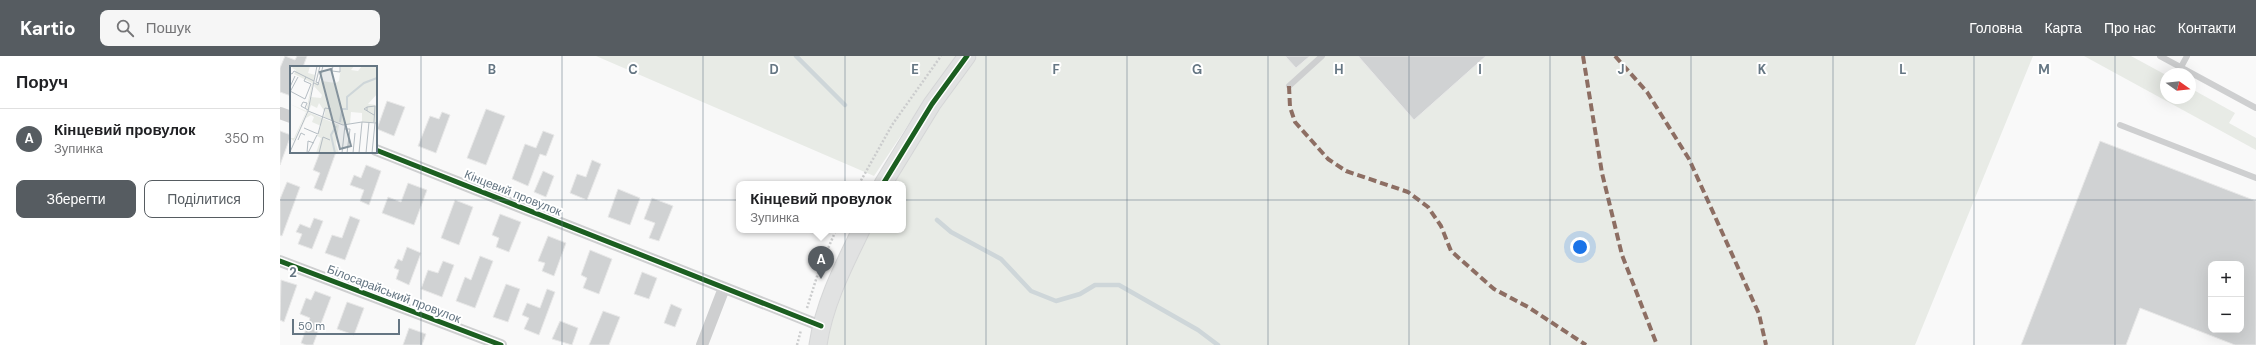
<!DOCTYPE html>
<html lang="uk">
<meta charset="utf-8">
<style>
:root{--surface:#fff;--page:#f6f6f6;--text:#202124;--muted:#757577;--line:#e0e0e0;--accent:#565c61}
body{margin:0;font-family:"DM Sans",sans-serif;background:var(--page);color:var(--text)}
.controls{position:absolute;right:12px;bottom:12px;display:grid;overflow:hidden;border-radius:8px;box-shadow:0 4px 16px #0002}
.controls button{width:36px;height:36px;display:grid;place-items:center;padding:0;border:0;border-bottom:1px solid var(--line);background:var(--surface);color:var(--text);font:20px sans-serif}
.compass{position:absolute;left:1880px;top:12px;width:36px;height:36px;border-radius:50%;background:var(--surface);box-shadow:0 4px 16px #0002;rotate:105deg}
.scale{position:absolute;left:12px;bottom:10px;width:108px;box-sizing:border-box;padding-left:4px;border:2px solid #657683;border-top:0;font-size:11px;line-height:14px;white-space:nowrap;color:#657683;-webkit-text-stroke:3px #fff;paint-order:stroke}
.you{position:absolute;left:1300px;top:191px;width:14px;height:14px;margin:-10px;border:3px solid #fff;border-radius:50%;background:#1a73e8;box-shadow:0 0 0 6px #1a73e833}
.badge{display:grid;place-items:center;width:26px;height:26px;border-radius:50%;background:var(--accent);color:#fff;font-size:13px;font-weight:700}
.pin{position:absolute;translate:-50% -33px;filter:drop-shadow(0 1px 2px #0008)}
.pin::after{content:'';position:absolute;top:21px;width:14px;height:12px;background:inherit;clip-path:polygon(0 0,100% 0,50% 100%)}
.popup{position:absolute;left:456px;top:125px;width:170px;height:52px;box-sizing:border-box;display:grid;place-content:center;border-radius:8px;background:var(--surface);filter:drop-shadow(0 1px 3px #0005);font-size:13px;white-space:nowrap;color:var(--muted)}
.popup b{font-size:15px;color:var(--text)}
.popup::after{content:'';position:absolute;left:50%;top:100%;margin-left:-8px;border:8px solid transparent;border-top-color:var(--surface)}
.list{margin:0;padding:0;list-style:none}
h2{display:flex;justify-content:space-between;align-items:center;height:52px;margin:0;padding:0 16px;font-size:17px}
h2 small{font-size:13px;font-weight:400;color:var(--muted)}
.list li{display:grid;grid-template-columns:26px 1fr auto;gap:12px;align-items:center;box-sizing:border-box;height:60px;padding:0 16px;border-top:1px solid var(--line)}
.list b{display:block;font-size:15px;white-space:nowrap}
.list p{margin:0;font-size:13px;white-space:nowrap;color:var(--muted)}
.list em{font-size:13px;font-style:normal;color:var(--muted)}
.actions{display:flex;gap:8px;padding:12px 16px}
.actions a{flex:1;padding:9px 0;border:1px solid var(--accent);border-radius:8px;text-align:center;font-size:14px;color:var(--accent)}
.actions .main{background:var(--accent);color:#fff}
.icon{flex:none;width:22px;height:22px;fill:none;stroke:currentColor;stroke-width:2;stroke-linecap:round;stroke-linejoin:round}
.map{position:relative;flex:none;width:1976px;height:289px;overflow:hidden}
header{display:flex;align-items:center;gap:24px;box-sizing:border-box;height:56px;padding:0 20px;background:var(--accent);color:#fff}
header strong{font-size:19px}
nav{display:flex;gap:22px;margin-inline-start:auto;font-size:14px}
.search{width:280px;height:36px;background:var(--page);display:flex;align-items:center;gap:10px;box-sizing:border-box;padding:0 14px;border-radius:8px;color:var(--muted);font-size:15px}
main{display:flex}
aside{flex:1;background:var(--surface)}
.map>svg:first-child{display:block}
.green{fill:#e8ebe6}
.lines{fill:none;stroke-linecap:round;stroke-linejoin:round}
.stream{stroke:#ced6d9;stroke-width:4.5}
.building{fill:#d0d2d3;stroke:#e8e8e8;fill-rule:evenodd}
.secondary-casing{stroke:#d5d6d7;stroke-width:19}
.path{stroke:#cbcccd;stroke-width:2.5;stroke-dasharray:2 2;stroke-linecap:butt}
.lane{stroke:#cecfd0;stroke-width:6}
.street{stroke:#cecfd0;stroke-width:12}
.secondary{stroke:#e1e2e2;stroke-width:17}
.quiet{stroke:#8d6e63;stroke-width:4;stroke-dasharray:8 4;stroke-linecap:butt}
.cycleway-casing{stroke:#fff;stroke-width:8}
.cycleway{stroke:#1b5e20;stroke-width:5}
.grid{fill:none;stroke:#657683;stroke-width:1;stroke-opacity:0.55}
.labels{text-anchor:middle;dominant-baseline:central;stroke-width:4;stroke-linejoin:round;paint-order:stroke}
.street-label{font-size:12px;fill:#657683;stroke:#fff}
.inset-river{fill:none;stroke:#ced6d9;stroke-width:2}
.inset-road{fill:none;stroke:#b5bdc3;stroke-width:1}
.view{fill:#84929c;fill-opacity:0.15;stroke:#84929c;stroke-width:2}
.inset-edge{fill:none;stroke:#657683;stroke-width:2}
.grid-label{font-size:13px;text-anchor:middle;font-weight:bold;fill:#657683;stroke:#fff;stroke-width:4;stroke-linejoin:round;paint-order:stroke}
</style>
<header>
<strong>Kartio</strong>
<div class="search"><svg class="icon" aria-label="search" viewBox="0 0 24 24"><circle cx="10" cy="10" r="6"/><path d="M15 15l6 6"/></svg>Пошук</div>
<nav><a>Головна</a><a>Карта</a><a>Про нас</a><a>Контакти</a></nav>
</header>
<main>
<aside>
<h2>Поруч<small></small></h2>
<ul class="list">
<li><span class="badge">A</span><div><b>Кінцевий провулок</b><p>Зупинка</p></div><em>350 m</em></li>
</ul>
<div class="actions"><a class="main">Зберегти</a><a>Поділитися</a></div>
</aside>
<div class="map">
<svg width="1976" height="289" viewBox="0 0 1976 289">
<rect width="100%" height="100%" fill="#f9f9f9"/>
<!-- green -->
<path class="green" d="M316,0H677L644,45L594,120Z
M697,0H1753L1635,289H546C553,248 572,211 589,174H623V128H613L659,53Z
M1804,0H1851L1886,19V42H1910V32L1955,57L1949,67L1976,82V94Z"/>
<g class="lines">
<!-- stream -->
<path class="stream" d="M516,0L565,49
M657,164L671,176L721,203L751,235L776,245L800,238L815,229H839L918,274L938,289"/>
</g>
<!-- building -->
<path class="building" d="M5,0L15,4L17,0H27L23,11H11V40L0,36V12Z
M1005,0H1030L1016,12Z
M1078,0H1206L1134,64Z
M107,45L125,51L114,80L97,73Z
M206,53L225,60L206,109L187,102Z
M162,56L170,59L156,97L138,90L150,60L159,63Z
M0,75L11,79L0,109Z
M263,75L274,79L266,100L260,98L248,130L232,123L245,88L256,92Z
M1820,85L1976,145V289H1955L1860,252L1846,289H1741ZM1931,208H1961V274H1931Z
M40,96H56L42,135L34,132L40,117L33,114Z
M312,104L321,108L307,144L290,137L297,118L306,121Z
M86,109L101,115L89,149L80,145L84,134L70,129L74,119L81,122Z
M263,115L274,120L266,141L254,136Z
M7,126L20,131L2,180L0,179V143Z
M128,127L147,134L134,169L102,157L108,141L121,146Z
M338,133L360,142L350,169L328,161Z
M372,142L393,150L379,185L369,182L375,167L364,163Z
M175,144L193,151L179,189L161,182Z
M220,158L241,166L229,196L216,191L219,182L212,179Z
M70,160L80,164L65,204L45,197L52,179L62,182Z
M34,162L43,165L32,193L18,188L22,178L16,176L20,168L30,172Z
M268,180L286,187L274,220L262,215L265,207L258,205Z
M127,191L141,197L129,229L116,223L119,214L114,212L118,203L122,205Z
M310,194L332,203L319,238L303,232L307,222L301,219Z
M200,200L213,205L195,252L176,245L185,221L191,224Z
M163,205L174,209L162,241L141,233L148,214L158,217Z
M362,216L377,222L369,243L354,238Z
M1,224L17,229L4,266L0,264Z
M226,228L240,233L228,266L213,261Z
M267,233L275,236L259,279L244,273L249,262L242,259L247,247L260,252Z
M35,235L51,241L33,289H26L21,287L30,262L20,258L26,242L31,244Z
M67,246L84,252L74,279L57,273Z
M391,248L402,253L395,271L384,267Z
M323,255L340,261L329,289H309Z
M280,265L298,272L292,289L272,283Z
M129,272L146,278L142,289H123Z"/>
<g class="lines">
<defs>
<path id="secondary" d="M603,128L652,48L687,0
M538,289C544,248 563,211 581,174"/>
</defs>
<!-- secondary casing -->
<use href="#secondary" class="secondary-casing"/>
<!-- path -->
<path class="path" d="M579,128L612,69L661,0
M527,252L540,211L556,174
M517,289L521,274"/>
<!-- lane -->
<path class="lane" d="M1880,0L1976,52
M1901,11L1907,0
M1009,30L1042,0
M1840,69L1976,122"/>
<!-- street -->
<path class="street" d="M0,57L11,61
M96,94L541,270
M0,205L221,289
M422,289L444,232"/>
<!-- secondary -->
<use href="#secondary" class="secondary"/>
<!-- quiet -->
<path class="quiet" d="M1303,0L1322,117L1342,199L1377,289
M1335,0L1367,36L1409,103L1479,258L1486,289
M1009,30L1010,51L1015,66L1048,103L1066,115L1128,136L1148,151L1161,170L1171,195L1214,233L1248,251L1306,289"/>
<defs>
<path id="cycleway" d="M96,94L541,270
M603,128L652,48L687,0
M0,205L221,289"/>
</defs>
<!-- cycleway casing -->
<use href="#cycleway" class="cycleway-casing"/>
<!-- cycleway -->
<use href="#cycleway" class="cycleway"/>
</g>
<!-- grid -->
<path class="grid" d="M141,0V289M282,0V289M423,0V289M565,0V289M706,0V289M847,0V289M988,0V289M1129,0V289M1270,0V289M1411,0V289M1553,0V289M1694,0V289M1835,0V289M0,144H1976"/>
<g class="labels">
<!-- street labels -->
<g class="street-label">
<text transform="translate(233 137) rotate(22)">Кінцевий провулок</text>
<text transform="translate(114 238) rotate(21)">Білосарайський провулок</text>
</g>
</g>
<!-- overview -->
<g transform="translate(10 10)">
<rect width="87" height="87" fill="#f9f9f9"/>
<path d="M4,0H20L18,7L25,9L17,45L0,84L4,75L0,72H4L16,46L0,38L16,45L22,17L4,8L6,4L2,2ZM28,0L25,16L30,17L34,0L31,15L46,17L49,15L51,0H64L61,4L68,5L72,0H87V28L78,38L86,39L87,57L72,56V47L61,46L60,58L55,59L18,45L21,31L31,32L32,29L24,20ZM29,37L35,46L34,51L19,45L21,39L27,42ZM18,46L49,59L46,78L49,87H26L31,72L27,70L31,60L22,56L24,51L21,49L16,52L0,87Z" fill="#e8ebe6" fill-rule="evenodd"/>
<path class="inset-river" d="M50,56L52,43H57V31L74,17L87,12M45,87L41,69L46,60"/>
<path class="inset-road" d="M43,0L42,5L50,6V0M0,7L2,8L4,5L24,15M24,17L28,19L33,0M29,17L26,16L30,0M0,21L5,10M0,25L15,33L21,18L14,15L16,11M0,26L8,11M77,41L74,43L84,49M15,42L17,37L13,36L11,40L18,44M18,45L53,59L72,56L87,57M77,45V41L85,40L84,56M14,62L28,68L35,42L41,43M54,63H60L57,87M8,74L11,67L15,69M0,86L18,45L27,0M17,87L18,75L24,77M18,87L27,69M29,87L33,71L40,74M52,87L55,59M63,87L65,67M69,87L72,56M76,87L79,56M82,87L85,57"/>
<path class="view" d="M41,3L61,80L50,83L30,6Z"/>
<rect width="87" height="87" class="inset-edge"/>
</g>
<g class="grid-label">
<text x="212" y="18">B</text>
<text x="353" y="18">C</text>
<text x="494" y="18">D</text>
<text x="635" y="18">E</text>
<text x="776" y="18">F</text>
<text x="917" y="18">G</text>
<text x="1059" y="18">H</text>
<text x="1200" y="18">I</text>
<text x="1341" y="18">J</text>
<text x="1482" y="18">K</text>
<text x="1623" y="18">L</text>
<text x="1764" y="18">M</text>
<text x="13" y="221">2</text>
</g>
</svg>
<div class="controls">
<button>+</button>
<button>−</button>
</div>
<svg class="compass" viewBox="-18 -18 36 36"><path d="M0-13l5 13h-10z" fill="#e53935"/><path d="M0 13l5-13h-10z" fill="#757577"/></svg>
<div class="scale">50 m</div>
<div class="you"></div>
<div class="pin badge" style="left:541px;top:223px">A</div>
<div class="popup"><b>Кінцевий провулок</b>Зупинка</div>
</div>
</main>
